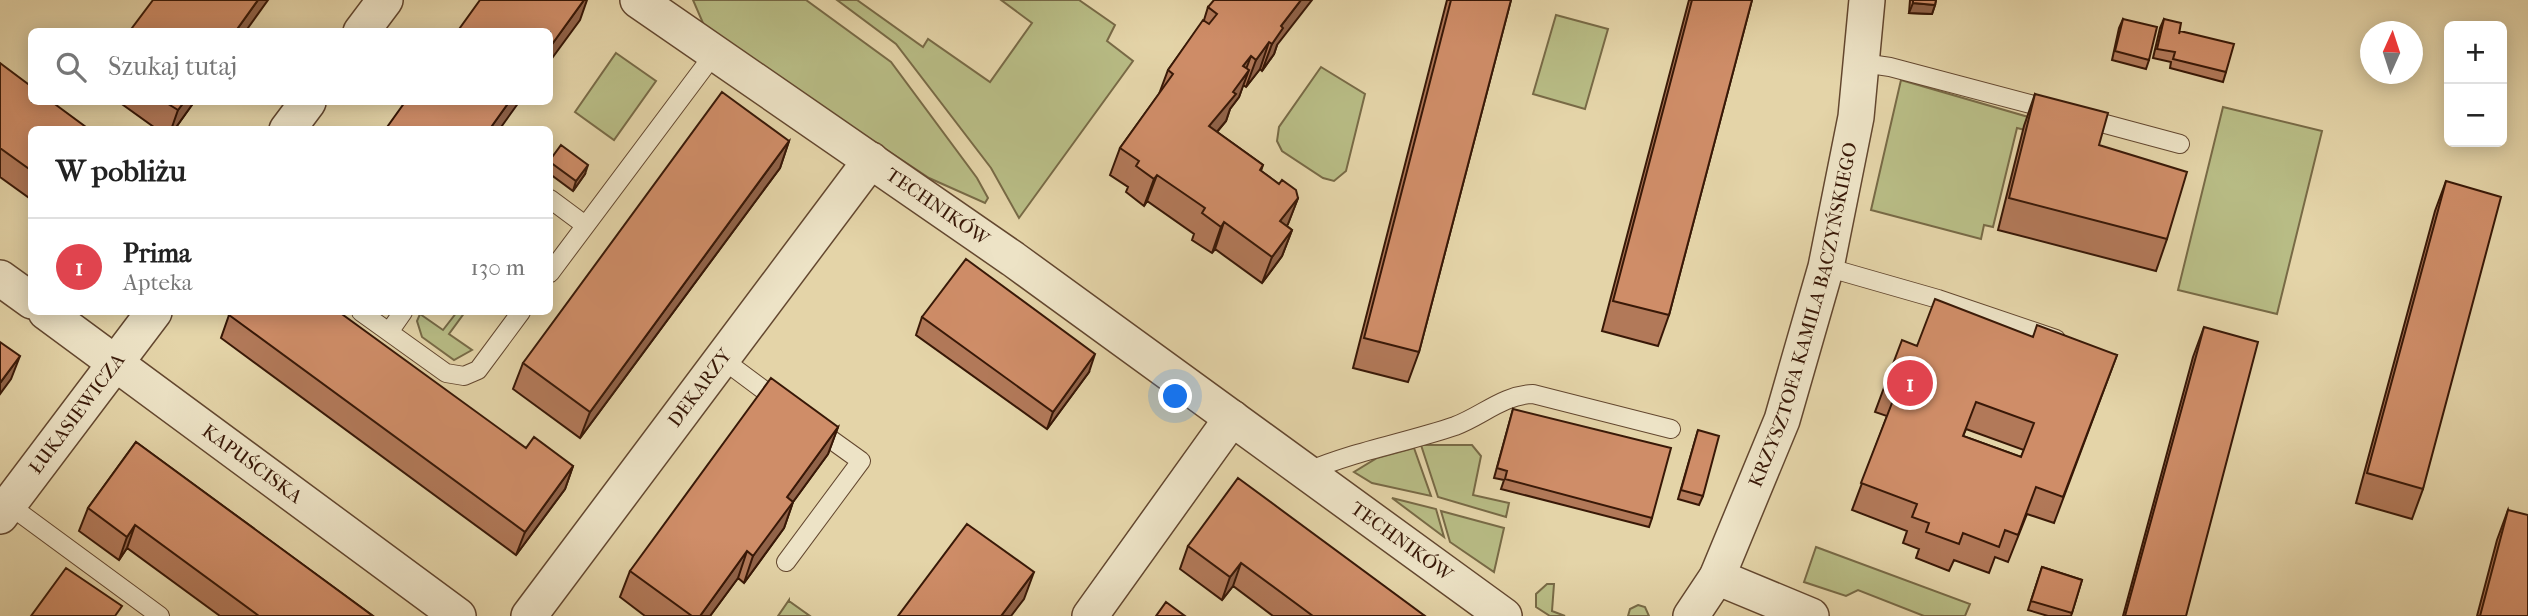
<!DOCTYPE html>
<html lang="pl">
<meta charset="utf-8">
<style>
:root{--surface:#fff;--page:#f2f2f2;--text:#222;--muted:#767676;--line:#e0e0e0;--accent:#2563eb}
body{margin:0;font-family:"IM FELL French Canon",serif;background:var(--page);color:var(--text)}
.controls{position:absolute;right:21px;top:21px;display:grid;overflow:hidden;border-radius:10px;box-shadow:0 4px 18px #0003}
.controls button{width:63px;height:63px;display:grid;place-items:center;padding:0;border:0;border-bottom:2px solid var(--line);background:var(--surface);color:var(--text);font:35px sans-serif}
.compass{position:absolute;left:2360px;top:21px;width:63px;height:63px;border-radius:50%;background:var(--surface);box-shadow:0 4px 18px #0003;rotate:3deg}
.you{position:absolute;left:1176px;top:397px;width:24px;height:24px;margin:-18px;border:5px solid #fff;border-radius:50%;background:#1a73e8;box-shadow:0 0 0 10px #1a73e833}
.badge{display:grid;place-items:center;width:46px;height:46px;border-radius:50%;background:var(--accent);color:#fff;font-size:23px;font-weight:700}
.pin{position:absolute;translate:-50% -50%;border:4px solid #fff;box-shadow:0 2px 7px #0006}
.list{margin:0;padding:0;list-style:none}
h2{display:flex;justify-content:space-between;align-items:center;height:91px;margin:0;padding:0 28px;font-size:30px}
h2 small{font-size:23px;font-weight:400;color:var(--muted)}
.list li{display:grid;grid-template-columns:46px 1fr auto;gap:21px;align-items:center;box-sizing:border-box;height:98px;padding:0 28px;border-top:2px solid var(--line)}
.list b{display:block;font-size:26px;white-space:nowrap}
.list p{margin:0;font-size:23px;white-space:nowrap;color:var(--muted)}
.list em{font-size:23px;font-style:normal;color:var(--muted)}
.icon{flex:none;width:38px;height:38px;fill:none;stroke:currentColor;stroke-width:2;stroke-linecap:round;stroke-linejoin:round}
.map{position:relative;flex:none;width:2528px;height:616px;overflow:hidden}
.search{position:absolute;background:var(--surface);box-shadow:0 4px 18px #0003;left:28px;top:28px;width:525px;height:77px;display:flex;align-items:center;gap:18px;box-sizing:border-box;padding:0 24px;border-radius:10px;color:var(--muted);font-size:26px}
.panel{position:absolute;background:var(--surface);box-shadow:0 4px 18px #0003;left:28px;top:126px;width:525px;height:189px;border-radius:10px}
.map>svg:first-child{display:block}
.green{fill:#b8bc85;stroke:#786a46;stroke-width:2}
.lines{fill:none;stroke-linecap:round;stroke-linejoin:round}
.lane-casing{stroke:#63472f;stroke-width:20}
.street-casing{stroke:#63472f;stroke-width:38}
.lane{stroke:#ede3c6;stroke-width:18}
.street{stroke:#ede3c6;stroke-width:35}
.wall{fill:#b27959;stroke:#381807;stroke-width:2;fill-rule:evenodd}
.shaded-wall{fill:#916349;stroke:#381807;stroke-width:2}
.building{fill:#cf8d68;stroke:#381807;stroke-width:2;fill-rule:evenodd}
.labels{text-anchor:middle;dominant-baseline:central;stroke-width:6;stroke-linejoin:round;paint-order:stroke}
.street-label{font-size:19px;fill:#381807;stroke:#ede3c6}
</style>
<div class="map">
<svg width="2528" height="616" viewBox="0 0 2528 616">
<rect width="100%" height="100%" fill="#e4d4a8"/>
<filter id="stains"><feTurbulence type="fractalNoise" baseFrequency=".00286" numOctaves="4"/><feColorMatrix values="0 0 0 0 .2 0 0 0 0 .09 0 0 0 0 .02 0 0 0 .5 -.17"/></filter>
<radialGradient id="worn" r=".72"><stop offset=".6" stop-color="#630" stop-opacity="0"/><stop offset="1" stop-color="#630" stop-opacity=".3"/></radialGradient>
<!-- green -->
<path class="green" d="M693,0H806L891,62L977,178L988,198L985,203L929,178L706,30Z
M837,0H857L923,47L928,39L990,82L1032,23L1001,0H1079L1115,25L1107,41L1133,61L1019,218L991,168L896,44Z
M1556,15L1608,29L1585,109L1533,94Z
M616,53L656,81L614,140L575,112Z
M1321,67L1365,94L1346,171L1334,181L1323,178L1282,151L1277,141L1279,127Z
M1901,80L2073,130L2070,141L2017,128L1993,227L1984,225L1981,239L1871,210Z
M2223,107L2322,131L2277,314L2178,290Z
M457,312H465L449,334L472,350L454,360L422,337L417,321L420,314L443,330Z
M1421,445H1472L1481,456L1473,495L1509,503L1506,517L1438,497Z
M1414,448L1431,496L1372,483L1354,472L1377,458Z
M1392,498L1436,509L1444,537Z
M1441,511L1504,528L1494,572L1450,542Z
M1816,547L1970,604L1965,616H1924L1858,590L1846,596L1804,582Z
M1547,584H1554L1552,611L1565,616H1550L1536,607V594Z
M789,600V601L810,616H778Z
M1638,605L1645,607L1649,616H1628L1630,609Z"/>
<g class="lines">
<defs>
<path id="lane" d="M1863,63L1890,67L2053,110
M2083,118L2180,144
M550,199L585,225
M1826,267L1938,299L2056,339
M550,273L714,54
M361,312L446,373L464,376L478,370L521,312
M389,332L403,312
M722,359L781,403
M1306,472C1355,451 1405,443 1455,426C1482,416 1503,395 1533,394L1671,429
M5,502L160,616
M786,562L861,461L815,428"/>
<g id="street">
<path id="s1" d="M638,0L1013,259L1504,616"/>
<path d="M361,32L385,0"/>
<path d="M287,130L308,102"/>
<path d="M0,278L32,301"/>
<path id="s2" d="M46,312L458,616"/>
<path id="s3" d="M0,516L154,312"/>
<path d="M1717,577L1811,616"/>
<path id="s4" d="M529,616L871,160"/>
<path d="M1090,616L1232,418"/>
<path id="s5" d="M1691,616L1717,577L1782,420L1826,267L1856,117L1867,0"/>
</g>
</defs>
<!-- lane casing -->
<use href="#lane" class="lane-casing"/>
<!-- street casing -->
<use href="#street" class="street-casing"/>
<!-- lane -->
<use href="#lane" class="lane"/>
<!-- street -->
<use href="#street" class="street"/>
</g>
<!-- wall -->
<path class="wall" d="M1447,0H1511L1419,352L1408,382L1353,368Z
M1689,0H1752L1669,315L1658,346L1602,331Z
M1910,0H1936L1935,5L1932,14L1909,13Z
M1208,7L1277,45L1274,54L1262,71L1260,69L1246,87L1243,85L1239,97L1230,109L1226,121L1217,132L1263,165L1261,171L1298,198L1287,226L1292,230L1282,256L1262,283L1215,249L1212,253L1192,240L1194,234L1147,201L1144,206L1126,192L1128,187L1110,175L1120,148L1159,94L1168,70L1204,20Z
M2123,19L2149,60L2146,69L2112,60L2119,28Z
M2164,19L2226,72L2223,82L2170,68L2171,62L2153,58L2160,28Z
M0,63L32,130V200L0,177Z
M2035,94L2099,145L2167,239L2156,271L1998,230L2024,126Z
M119,102H194L174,130H158Z
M789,141L780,168L580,438L513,389L523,363Z
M550,160L585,174L573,191L550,174Z
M2446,181L2423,489L2412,519L2356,503L2435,211Z
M229,315L526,448L573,466L565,489L516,555L221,338Z
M922,317L1089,372L1047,429L916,335Z
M2204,327L2186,616H2123L2193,357Z
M2033,337L2117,355L2054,523L2027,514L2008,562L1995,557L1989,573L1954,560L1949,571L1916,558L1919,549L1903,543L1907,531L1852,510L1887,416L1875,412L1885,385L1917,346ZM1966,429L2024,450L2021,457L1963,436Z
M1513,409L1652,518L1649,527L1501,489L1504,480L1494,478Z
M838,427L828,454L793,502L784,528L744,583L738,578L710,616H645L620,597L630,571Z
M1698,430L1703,496L1699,505L1678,499Z
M136,442L373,616H220L127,548L119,560L79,531L88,508Z
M2508,510L2528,616H2477L2497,540Z
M1188,546L1425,616H1273L1233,586L1222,600L1180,569Z
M2042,567L2082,580L2071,616H2048L2028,610Z"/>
<!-- shaded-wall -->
<path class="shaded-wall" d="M258,0H268L245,32H235Z
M584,0H587L580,20L550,61V47Z
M1301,0H1312L1277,45L1274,54L1262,71L1272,44L1281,26Z
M1913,3L1935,5L1932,14L1909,13Z
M1269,42L1260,69L1246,87L1256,60Z
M1251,56L1242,80L1249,70L1239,97L1230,109L1226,121L1199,153L1209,126L1243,66Z
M184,102H194L174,130H171L178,110Z
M509,102H519L499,130H489Z
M789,141L780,168L580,438L590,412Z
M588,165L585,174L573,191L576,181Z
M1157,175L1147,201L1144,206L1154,179Z
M1298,198L1288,224L1271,248L1280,221Z
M1224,222L1215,249L1212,253L1221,227Z
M1292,230L1282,256L1262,283L1272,257Z
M1095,354L1089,372L1047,429L1053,412Z
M20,356L11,379L0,394V383Z
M838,427L828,454L793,502L784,528L744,583L753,556L787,497Z
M573,466L565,489L516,555L525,532Z
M135,525L127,548L119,560L127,537Z
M747,551L738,578L710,616H700Z
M1241,563L1233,586L1222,600L1230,577Z
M1034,572L1024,599L1011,616H1001Z"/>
<!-- building -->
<path class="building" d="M153,0H258L235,32H129Z
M480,0H584L550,47V32H457Z
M1214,0H1301L1281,26L1283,28L1272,44L1269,42L1256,60L1251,56L1243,66L1249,70L1233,92L1236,94L1209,126L1263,165L1260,170L1279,184L1282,180L1296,190L1298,198L1280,221L1292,230L1272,257L1224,222L1221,227L1202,213L1205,208L1157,175L1154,179L1136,166L1139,161L1120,148L1173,74L1168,70L1203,20L1209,24L1217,14L1208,7Z
M1451,0H1511L1419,352L1364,338Z
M1692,0H1752L1669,315L1613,301Z
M1913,0H1936L1935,5L1913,3Z
M2123,19L2157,27L2149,60L2115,51Z
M2164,19L2181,23L2179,34L2180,31L2234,44L2226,72L2173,59L2175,52L2157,49Z
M0,63L32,87V102H52L90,130H32V171L0,148Z
M722,92L789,141L590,412L523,363Z
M2035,94L2108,113L2099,145L2187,172L2167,239L2009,198Z
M165,102H184L178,110Z
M405,102H509L489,130H385Z
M561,145L588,165L576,181L550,162V160Z
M2446,181L2501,197L2423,489L2367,473Z
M966,259L1095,354L1053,412L922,317Z
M1935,299L2033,337L2037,325L2117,355L2063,497L2036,487L2018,535L2005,530L1999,547L1963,533L1959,544L1926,532L1929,523L1912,517L1917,504L1861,483L1897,390L1885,385L1902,340L1917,346ZM1976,402L2034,423L2021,457L1963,436Z
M232,312H339L526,448L534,437L573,466L525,532L229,315Z
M2204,327L2258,342L2186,616H2125Z
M0,342L20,356L0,383Z
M771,378L838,427L787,497L793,502L753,556L747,551L700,616H692L630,571Z
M1513,409L1671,448L1652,518L1505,479L1507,471L1497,468Z
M1698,430L1719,436L1703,496L1681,490Z
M136,442L373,616H259L135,525L127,537L88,508Z
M1238,478L1425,616H1313L1241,563L1230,577L1188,546Z
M2508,510L2528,515V616H2480Z
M967,524L1034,572L1001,616H898Z
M2042,567L2082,580L2072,613L2031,601Z
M66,568L122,606L115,616H31Z
M1166,602L1185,616H1156Z"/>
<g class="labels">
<!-- street labels -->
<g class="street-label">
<text stroke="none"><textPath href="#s1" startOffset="364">TECHNIKÓW</textPath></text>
<text stroke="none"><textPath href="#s5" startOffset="324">KRZYSZTOFA KAMILA BACZYŃSKIEGO</textPath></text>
<text stroke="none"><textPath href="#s4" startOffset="285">DEKARZY</textPath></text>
<text stroke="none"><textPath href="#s3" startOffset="128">ŁUKASIEWICZA</textPath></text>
<text stroke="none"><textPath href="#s2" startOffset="256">KAPUŚCISKA</textPath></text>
<text stroke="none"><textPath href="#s1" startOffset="936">TECHNIKÓW</textPath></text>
</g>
</g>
<rect width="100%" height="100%" filter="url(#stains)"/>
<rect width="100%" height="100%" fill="url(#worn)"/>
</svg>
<div class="controls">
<button>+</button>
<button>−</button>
</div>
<svg class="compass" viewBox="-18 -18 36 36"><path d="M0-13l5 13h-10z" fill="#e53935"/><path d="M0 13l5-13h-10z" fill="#767676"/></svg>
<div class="you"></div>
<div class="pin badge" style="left:1910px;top:383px;background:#e0444e">1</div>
<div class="search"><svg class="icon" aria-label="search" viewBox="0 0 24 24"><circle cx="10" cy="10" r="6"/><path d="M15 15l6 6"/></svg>Szukaj tutaj</div>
<section class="panel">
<h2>W pobliżu<small></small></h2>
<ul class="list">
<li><span class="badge" style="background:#e0444e">1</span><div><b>Prima</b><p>Apteka</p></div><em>130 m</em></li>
</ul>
</section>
</div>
